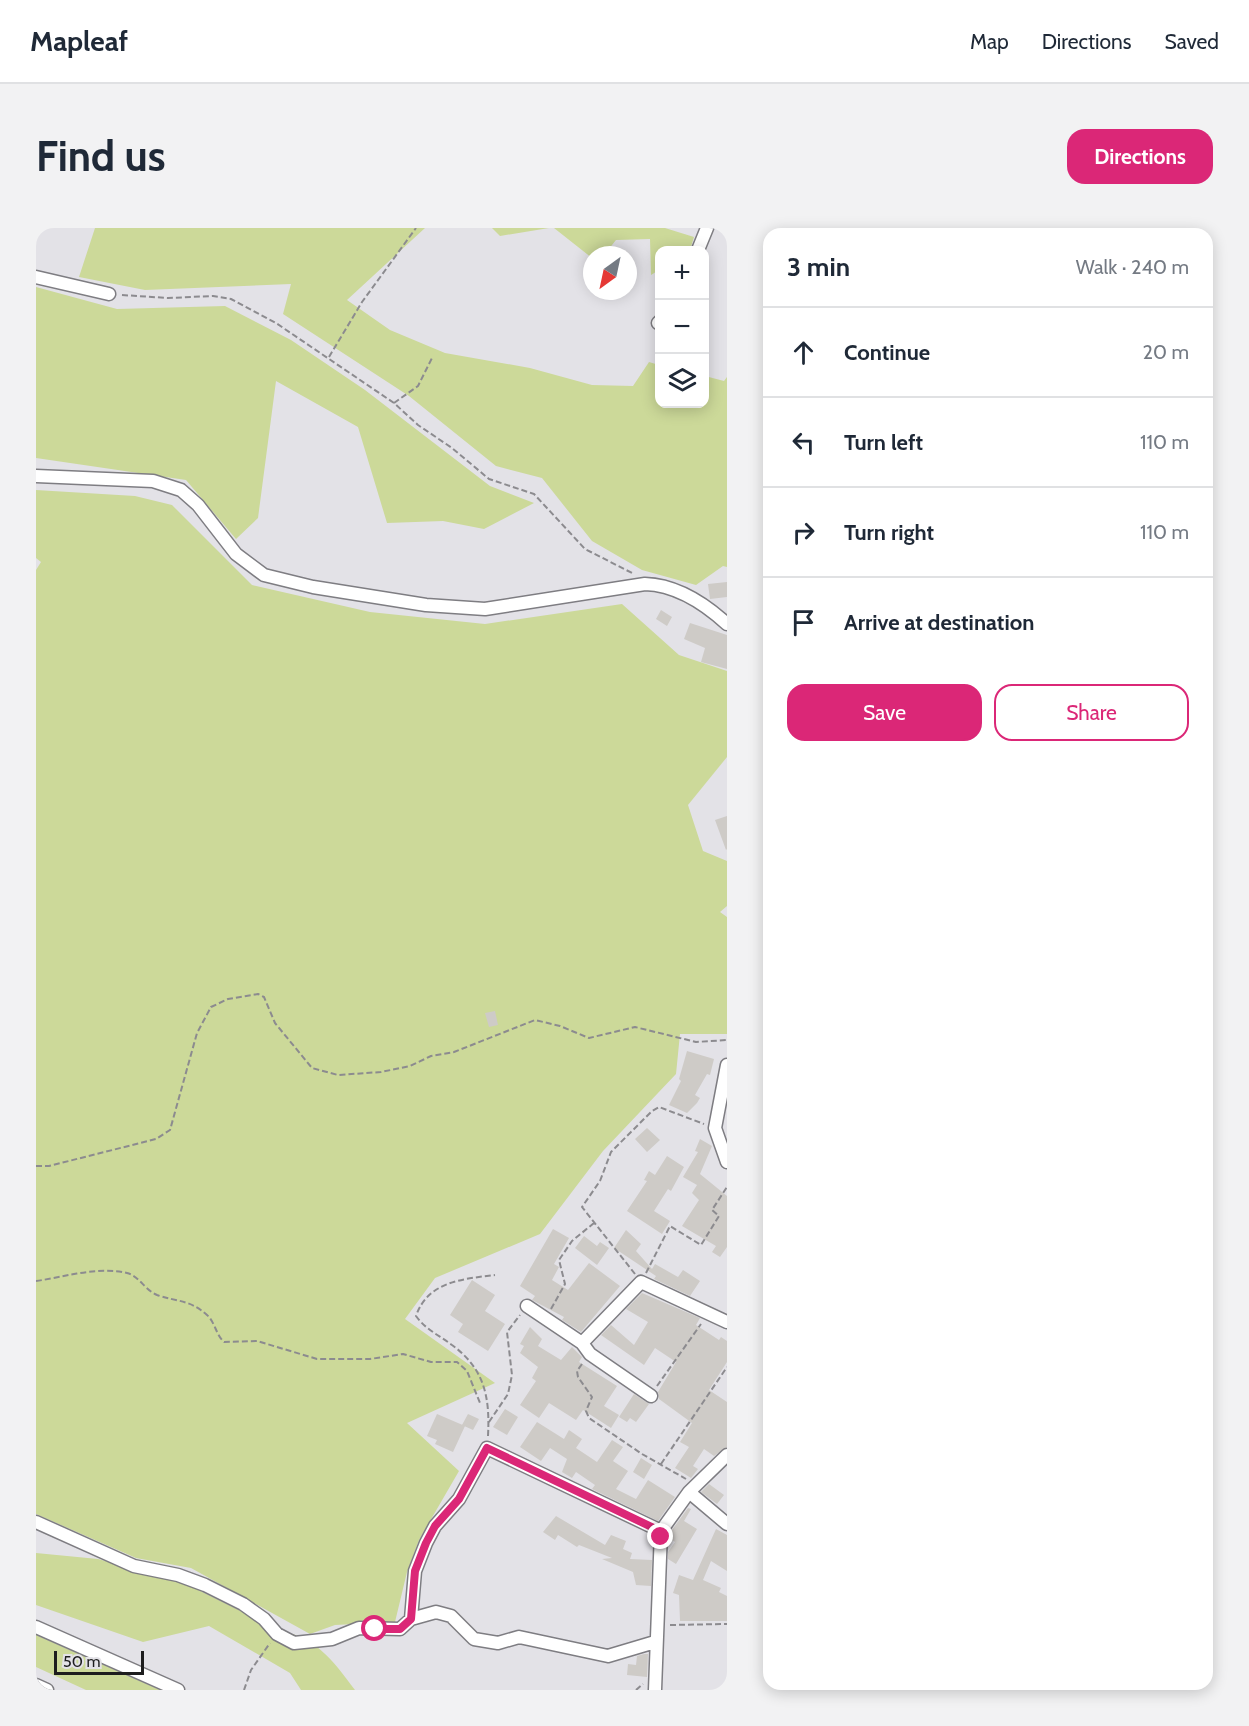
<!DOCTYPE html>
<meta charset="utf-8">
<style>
:root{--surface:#fff;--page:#f2f2f3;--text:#1f2937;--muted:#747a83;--line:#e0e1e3;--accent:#db2777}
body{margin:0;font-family:Cabin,sans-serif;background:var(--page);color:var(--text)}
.controls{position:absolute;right:18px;top:18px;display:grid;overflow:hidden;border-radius:12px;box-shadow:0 3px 15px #0003}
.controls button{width:54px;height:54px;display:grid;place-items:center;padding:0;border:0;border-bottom:2px solid var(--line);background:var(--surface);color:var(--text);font:30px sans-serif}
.compass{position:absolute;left:547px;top:18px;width:54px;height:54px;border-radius:50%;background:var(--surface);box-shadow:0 3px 15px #0003;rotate:213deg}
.scale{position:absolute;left:18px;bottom:15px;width:90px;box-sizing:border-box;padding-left:6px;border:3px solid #1d1d1e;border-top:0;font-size:16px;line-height:21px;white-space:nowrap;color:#1d1d1e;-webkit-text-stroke:4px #e3e2e7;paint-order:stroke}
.stop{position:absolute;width:18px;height:18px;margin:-14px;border:4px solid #db2777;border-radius:50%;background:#fff}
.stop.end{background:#db2777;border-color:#fff;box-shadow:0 2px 6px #0008}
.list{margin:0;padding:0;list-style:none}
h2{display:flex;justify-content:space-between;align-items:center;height:78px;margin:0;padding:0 24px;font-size:26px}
h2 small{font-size:20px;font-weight:400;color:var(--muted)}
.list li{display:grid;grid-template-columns:39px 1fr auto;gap:18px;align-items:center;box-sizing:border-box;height:90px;padding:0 24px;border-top:2px solid var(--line)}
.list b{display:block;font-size:22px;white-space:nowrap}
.list em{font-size:20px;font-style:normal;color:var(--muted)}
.actions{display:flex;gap:12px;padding:18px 24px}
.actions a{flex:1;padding:14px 0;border:2px solid var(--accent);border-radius:18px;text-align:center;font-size:21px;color:var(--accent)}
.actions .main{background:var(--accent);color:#fff}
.icon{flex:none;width:33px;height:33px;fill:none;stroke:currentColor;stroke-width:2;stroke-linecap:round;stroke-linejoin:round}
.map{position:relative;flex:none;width:691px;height:1462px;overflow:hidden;border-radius:18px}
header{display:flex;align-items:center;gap:36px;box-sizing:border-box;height:84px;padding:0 30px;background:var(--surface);border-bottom:2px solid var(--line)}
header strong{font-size:28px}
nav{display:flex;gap:33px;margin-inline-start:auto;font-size:21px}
.intro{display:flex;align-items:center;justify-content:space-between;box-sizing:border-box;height:144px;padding:0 36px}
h1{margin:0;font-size:42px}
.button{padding:15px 27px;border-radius:18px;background:var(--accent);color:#fff;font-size:21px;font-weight:700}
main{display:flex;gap:36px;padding:0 36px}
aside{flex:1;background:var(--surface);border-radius:18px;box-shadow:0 3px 15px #0003}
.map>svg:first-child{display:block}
.green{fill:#ccd999}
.building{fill:#cecbc7}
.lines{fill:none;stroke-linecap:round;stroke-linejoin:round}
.minor-casing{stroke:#7e7d82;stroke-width:15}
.path{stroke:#8c8b8f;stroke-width:2;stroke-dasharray:6 3;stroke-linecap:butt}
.minor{stroke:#fff;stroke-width:12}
.route{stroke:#db2777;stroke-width:8}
</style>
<header>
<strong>Mapleaf</strong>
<nav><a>Map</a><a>Directions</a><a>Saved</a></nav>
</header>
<div class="intro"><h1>Find us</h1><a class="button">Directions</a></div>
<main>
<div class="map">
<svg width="691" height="1462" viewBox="0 0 691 1462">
<rect width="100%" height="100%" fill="#e3e2e7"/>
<!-- green -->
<path class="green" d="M59,0H389L311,72L354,102L409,125L494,140L556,157L597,158L613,134L623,137L624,176H668L669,148L688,153L691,149V339L687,338L660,357L606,342L556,313L506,250L460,238L373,168L247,86L255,56L109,62L43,49Z
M456,0H513L464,8Z
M518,0H629L658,9L654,22H624L623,42L615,47L614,11L580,12L568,27H556V30Z
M0,59L81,81L189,78L255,112L329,162L454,258L498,275L448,301L407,293L351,295L322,199L240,153L222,290L200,311L150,252L0,230Z
M0,262L99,268L136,277L216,357L334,384L449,396L586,376L643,427L691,443V529L652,577L667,623L691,633V678L684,684L691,689V806H644L640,846L567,923L504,1006L399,1050L369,1091L459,1155L371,1195L423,1243L383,1312L371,1344L359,1394L299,1397L274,1406L155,1340L100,1330L0,1286V342L5,334L0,330Z
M0,1325L62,1331L148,1355L231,1396L238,1403C277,1404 298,1434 319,1462H265L254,1445L173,1398L107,1414L0,1377Z
M0,1407L124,1462H50L0,1439Z"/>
<!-- building -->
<path class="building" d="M691,354V369L674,371L672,356Z
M625,382L636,389L631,398L620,391Z
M654,395L691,407V441L665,434L669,420L648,411Z
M691,588V621L690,622L679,592Z
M459,783L462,797L453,799L449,785Z
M651,823L678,831L674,847L671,846L659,867L664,870L661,875L651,885L633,877L645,853L643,851Z
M611,900L624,912L611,924L599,911Z
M664,911L676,918L664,946L691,968V1019L684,1029L676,1024L680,1018L646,998L663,972L656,965L661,957L647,949L662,924L659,923Z
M631,928L648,939L635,963L632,961L618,983L634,993L626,1006L591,983L611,953L608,952L613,943L619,947Z
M517,1001L533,1010L518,1036L523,1039L516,1052L532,1062L553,1035L584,1058L545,1104L526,1092L528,1089L496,1072L499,1068L484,1058Z
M590,1002L605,1016L600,1023L616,1041L619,1036L642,1049L647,1042L664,1053L654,1068L618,1051L620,1048L578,1020Z
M548,1008L561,1018L564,1014L573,1020L561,1037L539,1020Z
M436,1052L459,1067L449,1083L469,1096L452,1123L422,1104L427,1096L414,1087Z
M606,1065L664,1090L660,1097L683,1112L685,1109L691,1113V1134L673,1162L691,1174V1219L678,1228L668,1221L657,1238L662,1241L655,1250L639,1240L653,1219L644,1214L656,1195L623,1171L622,1164L640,1134L619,1120L608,1137L565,1107L575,1097L598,1117L612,1094L590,1081Z
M494,1099L506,1111L502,1118L525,1132L536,1119L546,1129L543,1134L581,1158L568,1178L583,1187L575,1200L547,1182L540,1192L513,1175L503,1190L484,1177L500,1153L496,1150L502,1139L484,1125L488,1118L484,1116Z
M598,1166L613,1176L600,1194L594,1190L591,1194L583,1189Z
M469,1181L482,1189L471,1207L457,1199Z
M401,1186L429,1198L417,1224L399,1216L401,1212L391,1208Z
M432,1186L443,1191L437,1202L426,1197Z
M501,1194L528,1211L533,1202L546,1211L540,1220L561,1234L576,1212L587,1219L577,1233L592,1243L580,1261L600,1271L612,1252L639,1269L622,1293L556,1261L559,1257L540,1244L536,1250L526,1244L531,1231L514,1220L505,1233L484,1219Z
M605,1230L616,1237L608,1251L597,1244Z
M673,1256L688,1267L681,1276L665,1264Z
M652,1280L655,1281L648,1293L661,1301L640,1336L632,1331V1324L639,1314L633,1310V1306Z
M520,1288L569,1317L575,1307L590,1313L587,1321L596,1325L594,1331L616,1332L615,1358L600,1357L597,1344L566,1331L576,1330L543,1317L541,1319L522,1307L519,1312L507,1304Z
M680,1301L691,1307V1343L675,1333L667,1352L685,1360L683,1364L691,1368V1393H644L643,1367L637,1365L643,1347L657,1352Z
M608,1426H612L611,1449L591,1447L592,1436L600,1437L601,1428Z"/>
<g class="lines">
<defs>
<path id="minor" d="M662,22L671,0
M0,49L73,66
M622,95L624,93
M0,248L117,253L145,262L162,277L200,326L228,347L277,359L390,377L449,381L609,356C640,357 668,375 691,396
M691,837L679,900L691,934
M491,1078L546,1115L605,1054L691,1094
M546,1115L554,1126L615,1168
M653,1264L691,1296
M0,1294L98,1338L142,1347L169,1357L207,1376L228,1391L241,1406L258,1415L296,1411L323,1400L364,1401L375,1391L400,1384L415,1388L438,1411L462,1415L483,1409L572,1428L619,1414
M375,1391L379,1343L390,1315L399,1298L423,1271L451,1220L625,1303
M0,1399L142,1462
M0,1457L11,1462
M619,1462L625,1303L653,1264L691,1227"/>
</defs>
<!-- minor casing -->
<use href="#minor" class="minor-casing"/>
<!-- path -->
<path class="path" d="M86,67L132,70L177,68L195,71L240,95L358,175L382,197L416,220L453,251L498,266L549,321L596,345
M293,129L326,74L380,0
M358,175L382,158L397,128
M0,938H13L120,911L134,902L161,805L175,779L192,771L222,766L228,769L239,795L276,840L302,847L345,844L374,838L395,828L418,824L499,792L524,798L553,810L599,799L660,814L691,812
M610,1045L634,998L665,1017L683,988L676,982L691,959
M599,1046L546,979L564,953L575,924L616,883L623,879L668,896
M0,1053C29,1049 61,1038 91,1045C103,1048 109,1062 121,1067C141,1074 153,1071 171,1087C179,1094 180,1107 188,1114L221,1113L281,1131H334L367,1126L395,1134H421L431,1143L444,1175
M515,1081L529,1056L523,1032L536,1013L558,995
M546,1136L541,1143L542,1149L556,1169L550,1183L553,1190L606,1226L650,1251
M621,1158L665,1096
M453,1194L472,1166L476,1147L471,1104L484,1087
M452,1208C454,1170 449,1141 416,1117C403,1107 390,1102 380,1088C392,1053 427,1051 459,1047
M625,1236L691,1139
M634,1397L691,1396
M208,1462L215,1442L234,1415
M600,1462L607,1456"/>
<!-- minor -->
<use href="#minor" class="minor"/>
</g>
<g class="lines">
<!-- route -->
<path class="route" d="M339,1401H364L375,1391L379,1343L390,1315L399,1298L423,1271L451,1220L626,1304L625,1309"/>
</g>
</svg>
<div class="controls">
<button>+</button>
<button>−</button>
<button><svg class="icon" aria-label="layers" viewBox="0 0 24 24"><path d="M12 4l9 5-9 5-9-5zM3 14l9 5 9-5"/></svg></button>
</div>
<svg class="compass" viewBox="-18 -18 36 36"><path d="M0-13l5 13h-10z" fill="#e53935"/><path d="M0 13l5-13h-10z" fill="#747a83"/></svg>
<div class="scale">50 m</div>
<div class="stop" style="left:339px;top:1401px"></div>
<div class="stop end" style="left:625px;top:1309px"></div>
</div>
<aside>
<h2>3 min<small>Walk · 240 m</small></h2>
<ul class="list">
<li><svg class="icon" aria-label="ahead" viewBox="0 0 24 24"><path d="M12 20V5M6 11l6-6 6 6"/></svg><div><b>Continue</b></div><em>20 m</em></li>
<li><svg class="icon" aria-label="left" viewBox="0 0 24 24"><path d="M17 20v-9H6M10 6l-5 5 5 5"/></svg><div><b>Turn left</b></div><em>110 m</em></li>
<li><svg class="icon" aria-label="right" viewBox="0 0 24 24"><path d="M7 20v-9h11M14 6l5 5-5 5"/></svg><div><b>Turn right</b></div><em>110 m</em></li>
<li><svg class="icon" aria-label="arrive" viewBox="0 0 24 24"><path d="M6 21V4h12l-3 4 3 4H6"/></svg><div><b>Arrive at destination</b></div></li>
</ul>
<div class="actions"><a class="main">Save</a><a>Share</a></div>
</aside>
</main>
